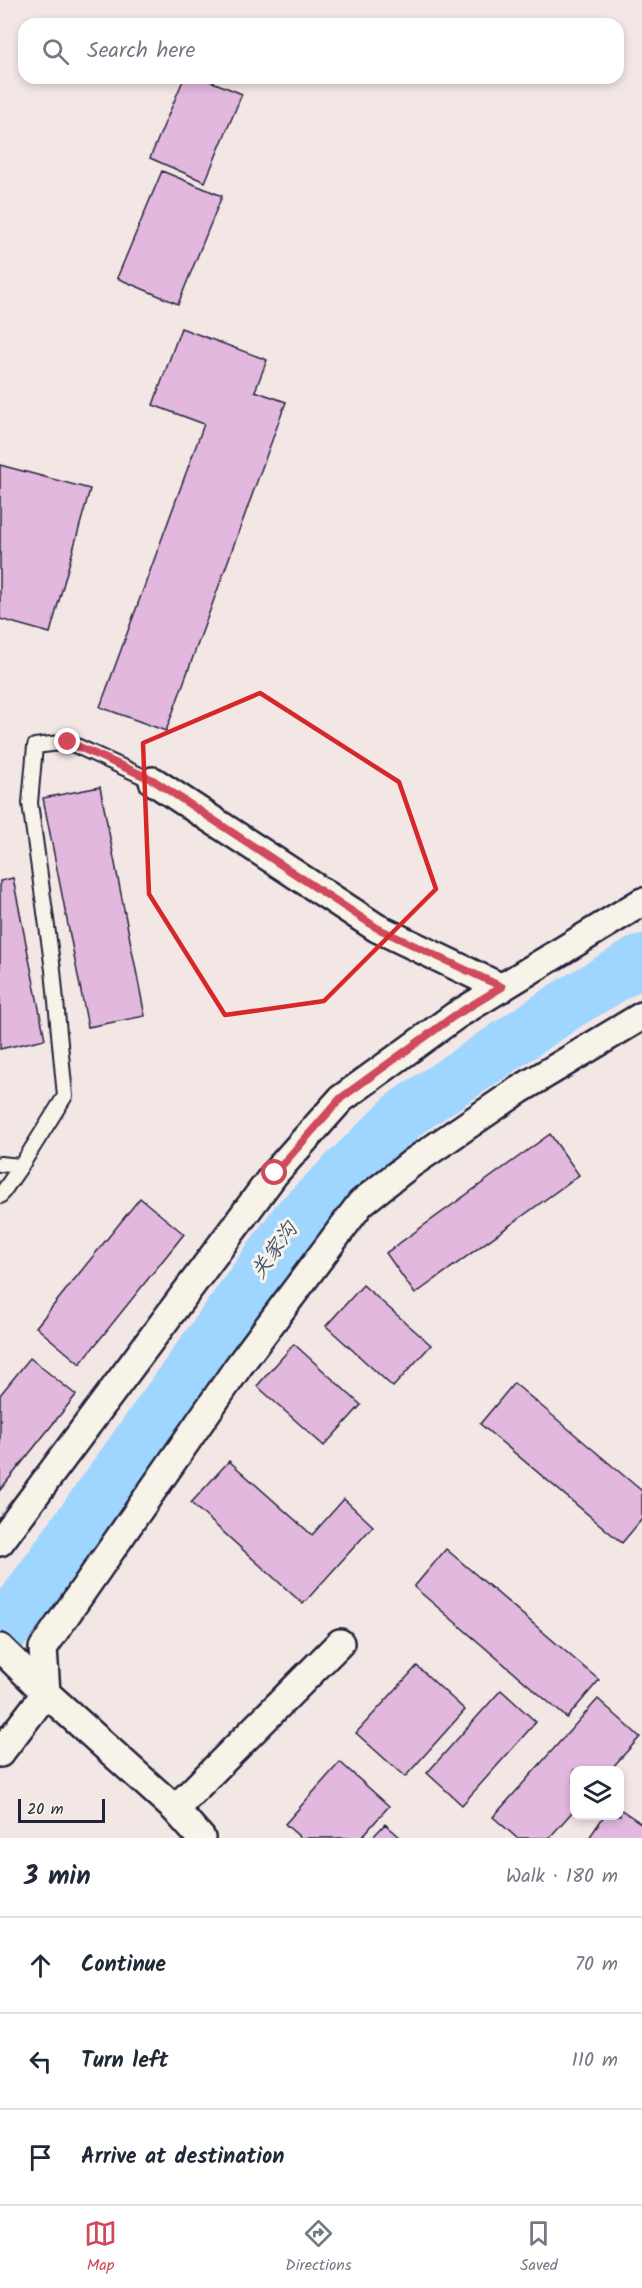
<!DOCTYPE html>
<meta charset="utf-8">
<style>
:root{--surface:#fff;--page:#f6f6f7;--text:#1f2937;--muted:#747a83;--line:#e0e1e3;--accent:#d1495b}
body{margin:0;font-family:Kalam,"LXGW WenKai TC",sans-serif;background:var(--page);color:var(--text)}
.controls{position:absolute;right:18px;bottom:18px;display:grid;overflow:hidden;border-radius:12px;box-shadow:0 3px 9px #0003}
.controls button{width:54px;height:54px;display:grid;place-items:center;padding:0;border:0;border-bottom:2px solid var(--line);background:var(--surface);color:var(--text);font:30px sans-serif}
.scale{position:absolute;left:18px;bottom:15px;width:87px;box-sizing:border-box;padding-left:6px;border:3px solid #22223b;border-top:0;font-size:16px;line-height:21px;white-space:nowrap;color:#22223b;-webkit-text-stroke:4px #f7f3e8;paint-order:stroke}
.stop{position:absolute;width:18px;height:18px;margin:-14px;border:4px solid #d1495b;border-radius:50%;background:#fff}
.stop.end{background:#d1495b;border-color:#fff;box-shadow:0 2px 6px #0008}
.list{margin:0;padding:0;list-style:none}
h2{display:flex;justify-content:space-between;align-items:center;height:78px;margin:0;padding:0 24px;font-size:26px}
h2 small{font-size:20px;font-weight:400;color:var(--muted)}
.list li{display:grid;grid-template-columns:39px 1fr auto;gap:18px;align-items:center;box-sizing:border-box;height:96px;padding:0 24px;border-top:2px solid var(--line)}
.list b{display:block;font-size:22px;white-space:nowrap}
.list em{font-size:20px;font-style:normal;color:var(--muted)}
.icon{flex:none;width:33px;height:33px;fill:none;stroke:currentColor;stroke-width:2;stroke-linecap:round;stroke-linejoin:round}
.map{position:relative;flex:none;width:642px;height:1838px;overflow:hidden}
.search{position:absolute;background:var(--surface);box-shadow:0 3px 9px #0003;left:18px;right:18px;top:18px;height:66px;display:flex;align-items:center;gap:15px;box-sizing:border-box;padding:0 21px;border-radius:18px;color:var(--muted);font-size:22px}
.sheet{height:366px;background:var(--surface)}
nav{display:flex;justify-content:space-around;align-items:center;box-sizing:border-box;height:84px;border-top:2px solid var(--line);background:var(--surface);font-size:16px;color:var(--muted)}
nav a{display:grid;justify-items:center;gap:3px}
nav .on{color:var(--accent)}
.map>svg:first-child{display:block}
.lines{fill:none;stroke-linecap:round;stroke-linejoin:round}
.river{stroke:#9fd6ff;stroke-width:52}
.building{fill:#e2b8de;stroke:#22223b;stroke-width:1.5}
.lane-casing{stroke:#22223b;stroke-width:18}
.street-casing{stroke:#22223b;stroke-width:32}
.lane{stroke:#f7f3e8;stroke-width:14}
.street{stroke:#f7f3e8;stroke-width:27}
.route{stroke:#d1495b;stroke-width:8}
.marked{fill:none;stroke:#d62828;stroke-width:4.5;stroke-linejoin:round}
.labels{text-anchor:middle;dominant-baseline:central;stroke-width:6;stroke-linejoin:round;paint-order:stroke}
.water-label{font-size:21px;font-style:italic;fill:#414f6c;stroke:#f7f3e8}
</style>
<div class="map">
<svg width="642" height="1838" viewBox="0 0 642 1838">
<rect width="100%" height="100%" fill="#f3e7e6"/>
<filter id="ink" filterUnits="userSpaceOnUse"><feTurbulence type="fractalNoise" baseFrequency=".0167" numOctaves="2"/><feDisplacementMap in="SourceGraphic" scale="12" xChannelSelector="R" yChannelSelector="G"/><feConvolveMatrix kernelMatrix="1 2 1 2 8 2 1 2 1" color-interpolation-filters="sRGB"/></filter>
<g filter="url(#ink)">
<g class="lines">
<!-- river -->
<path class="river" d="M0,1636L296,1221L406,1113L568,1004L642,960"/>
</g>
<!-- building -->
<path class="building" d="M184,78H203L242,94L205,182L150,158Z
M162,171L222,196L178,304L117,278Z
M181,328L267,360L255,391L286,402L166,731L100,707L204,424L153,405Z
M0,465L90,489L50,633L0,619Z
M100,787L145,1016L88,1027L43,798Z
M13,878L45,1039L0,1049V881Z
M550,1134L579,1175L415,1294L386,1253Z
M140,1198L184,1234L80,1364L36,1327Z
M363,1285L431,1345L393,1387L326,1326Z
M294,1344L361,1405L324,1446L257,1386Z
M30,1358L76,1395L0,1490V1395Z
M514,1383L642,1491V1519L622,1543L480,1424Z
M229,1461L312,1535L344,1499L373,1526L303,1604L191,1503Z
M446,1549L599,1680L567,1718L414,1587Z
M417,1666L465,1710L405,1777L356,1733Z
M501,1690L536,1722L462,1805L427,1773Z
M598,1699L640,1737L610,1770H574V1810L549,1838H517L493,1817Z
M340,1762L389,1806L361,1838H301L285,1824Z
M620,1809L642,1824V1838H589L604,1816H620Z
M385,1824L401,1838H372Z"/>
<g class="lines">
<defs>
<path id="lane" d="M0,1164L21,1166L65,1096L53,970L30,803L35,746L68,742L153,781
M0,1196L21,1166"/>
<path id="street" d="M153,781L377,928L502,988
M0,1542L275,1173L341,1099L455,1016L642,902
M0,1648L46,1693L175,1809L201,1838
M0,1753L46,1693L43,1648L238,1367L361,1203L412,1163L519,1090L642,1016
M175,1809L340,1643"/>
</defs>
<!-- lane casing -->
<use href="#lane" class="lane-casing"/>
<!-- street casing -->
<use href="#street" class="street-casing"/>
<!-- lane -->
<use href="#lane" class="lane"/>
<!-- street -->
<use href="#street" class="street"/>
</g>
</g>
<g class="lines" filter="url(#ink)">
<!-- route -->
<path class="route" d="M68,742L153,780L377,928L502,987L454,1016L341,1098L275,1173"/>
</g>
<!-- marked area -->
<path class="marked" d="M260,693L399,782L436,889L324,1001L225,1015L149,894L143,743Z"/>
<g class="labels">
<!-- water labels -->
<g class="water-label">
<text transform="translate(275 1251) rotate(-54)">关家沟</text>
</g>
</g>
</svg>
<div class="controls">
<button><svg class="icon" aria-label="layers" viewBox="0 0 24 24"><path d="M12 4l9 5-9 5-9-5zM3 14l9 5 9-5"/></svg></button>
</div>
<div class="scale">20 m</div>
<div class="stop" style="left:275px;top:1173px"></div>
<div class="stop end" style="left:68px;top:742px"></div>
<div class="search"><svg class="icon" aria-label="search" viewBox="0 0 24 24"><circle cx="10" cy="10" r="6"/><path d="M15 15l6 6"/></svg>Search here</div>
</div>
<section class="sheet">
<h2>3 min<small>Walk · 180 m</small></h2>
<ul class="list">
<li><svg class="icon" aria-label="ahead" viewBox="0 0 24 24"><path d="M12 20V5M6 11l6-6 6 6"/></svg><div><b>Continue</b></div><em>70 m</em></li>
<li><svg class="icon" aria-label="left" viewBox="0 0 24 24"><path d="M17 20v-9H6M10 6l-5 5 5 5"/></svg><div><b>Turn left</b></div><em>110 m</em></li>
<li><svg class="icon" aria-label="arrive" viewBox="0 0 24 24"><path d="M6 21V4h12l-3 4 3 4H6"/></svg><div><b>Arrive at destination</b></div></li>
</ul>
</section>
<nav>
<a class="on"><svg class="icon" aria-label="map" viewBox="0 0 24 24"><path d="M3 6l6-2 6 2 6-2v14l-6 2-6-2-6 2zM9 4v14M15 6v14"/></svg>Map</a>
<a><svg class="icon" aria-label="directions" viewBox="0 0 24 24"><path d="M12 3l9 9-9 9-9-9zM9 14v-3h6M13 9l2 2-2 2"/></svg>Directions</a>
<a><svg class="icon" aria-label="saved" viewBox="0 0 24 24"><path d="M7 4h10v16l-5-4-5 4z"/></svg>Saved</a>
</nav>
